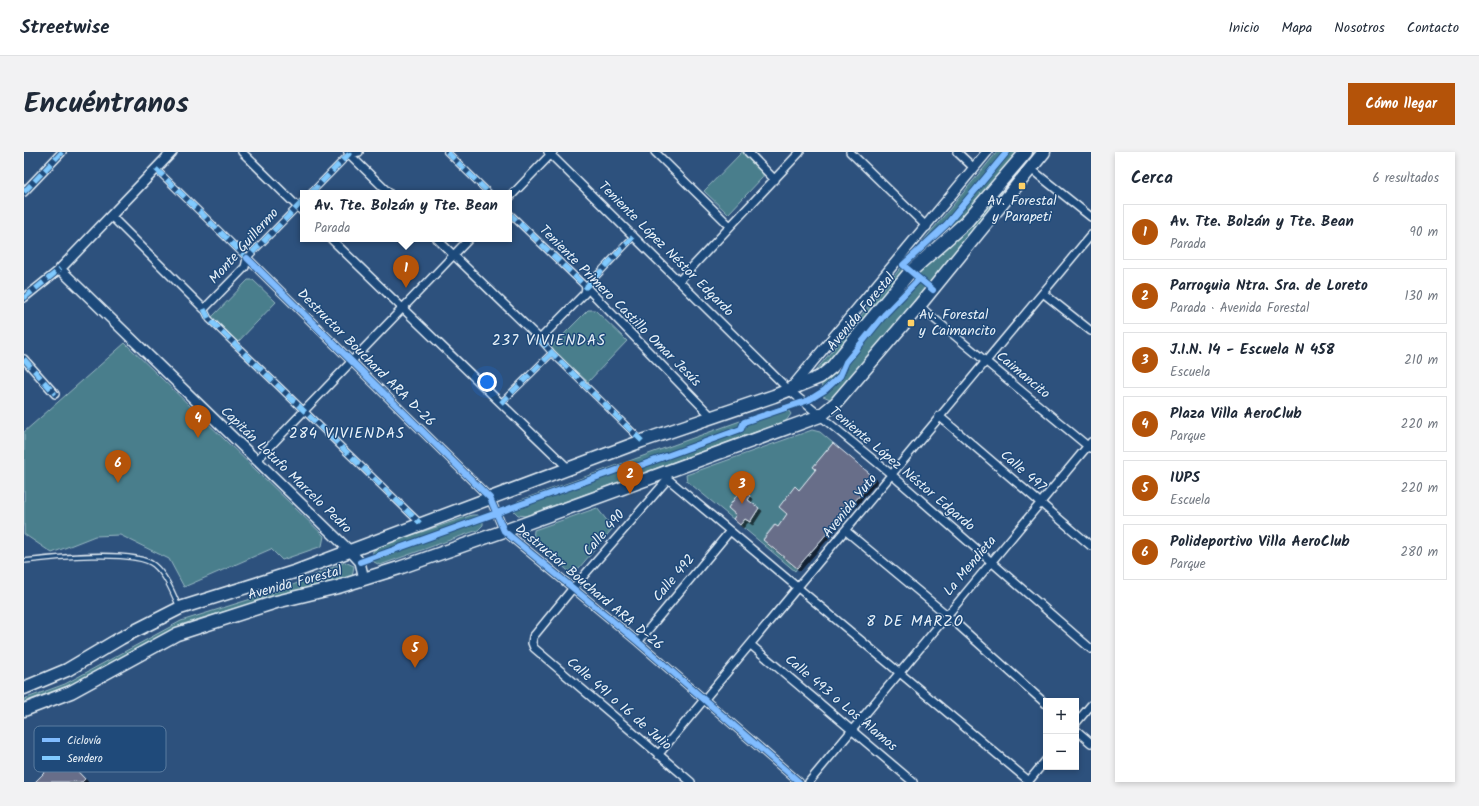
<!DOCTYPE html>
<html lang="es">
<meta charset="utf-8">
<style>
:root{--surface:#fff;--page:#f2f2f3;--text:#1f2937;--muted:#747a83;--line:#e0e1e3;--accent:#b45309}
body{margin:0;font-family:Kalam,sans-serif;background:var(--page);color:var(--text)}
.controls{position:absolute;right:12px;bottom:12px;display:grid;overflow:hidden;border-radius:0px;box-shadow:0 2px 6px #0003}
.controls button{width:36px;height:36px;display:grid;place-items:center;padding:0;border:0;border-bottom:1px solid var(--line);background:var(--surface);color:var(--text);font:20px sans-serif}
.you{position:absolute;left:463px;top:230px;width:14px;height:14px;margin:-10px;border:3px solid #fff;border-radius:50%;background:#1a73e8;box-shadow:0 0 0 6px #1a73e833}
.badge{display:grid;place-items:center;width:26px;height:26px;border-radius:50%;background:var(--accent);color:#fff;font-size:13px;font-weight:700}
.pin{position:absolute;translate:-50% -33px;filter:drop-shadow(0 1px 2px #0008)}
.pin::after{content:'';position:absolute;top:21px;width:14px;height:12px;background:inherit;clip-path:polygon(0 0,100% 0,50% 100%)}
.popup{position:absolute;left:276px;top:38px;width:212px;height:52px;box-sizing:border-box;display:grid;place-content:center;border-radius:0px;background:var(--surface);filter:drop-shadow(0 1px 3px #0005);font-size:13px;white-space:nowrap;color:var(--muted)}
.popup b{font-size:15px;color:var(--text)}
.popup::after{content:'';position:absolute;left:50%;top:100%;margin-left:-8px;border:8px solid transparent;border-top-color:var(--surface)}
.list{margin:0;padding:0;list-style:none}
h2{display:flex;justify-content:space-between;align-items:center;height:52px;margin:0;padding:0 16px;font-size:17px}
h2 small{font-size:13px;font-weight:400;color:var(--muted)}
.list li{display:grid;grid-template-columns:26px 1fr auto;gap:12px;align-items:center;box-sizing:border-box;height:56px;margin:0 8px 8px;padding:0 8px;border:1px solid var(--line);border-radius:0px}
.list b{display:block;font-size:15px;white-space:nowrap}
.list p{margin:0;font-size:13px;white-space:nowrap;color:var(--muted)}
.list em{font-size:13px;font-style:normal;color:var(--muted)}
.map{position:relative;flex:none;width:1067px;height:630px;overflow:hidden;border-radius:0px}
header{display:flex;align-items:center;gap:24px;box-sizing:border-box;height:56px;padding:0 20px;background:var(--surface);border-bottom:1px solid var(--line)}
header strong{font-size:19px}
nav{display:flex;gap:22px;margin-inline-start:auto;font-size:14px}
.intro{display:flex;align-items:center;justify-content:space-between;box-sizing:border-box;height:96px;padding:0 24px}
h1{margin:0;font-size:28px}
.button{padding:10px 18px;border-radius:0px;background:var(--accent);color:#fff;font-size:14px;font-weight:700}
main{display:flex;gap:24px;padding:0 24px}
aside{flex:1;background:var(--surface);border-radius:0px;box-shadow:0 2px 6px #0003}
.map>svg:first-child{display:block}
.green{fill:#497e8c;stroke:#98b8c2}
.building{fill:#676e89;stroke:#e8f1f8;filter:url(#shadow)}
.lines{fill:none;stroke-linecap:round;stroke-linejoin:round}
.service-casing{stroke:#e8f1f8;stroke-width:6}
.pedestrian-casing{stroke:#e8f1f8;stroke-width:8}
.minor-casing{stroke:#e8f1f8;stroke-width:10}
.tertiary-casing{stroke:#e8f1f8;stroke-width:12}
.primary-casing{stroke:#e8f1f8;stroke-width:15}
.service{stroke:#1f4a7a;stroke-width:3.5}
.pedestrian{stroke:#1f4a7a;stroke-width:5.5}
.minor{stroke:#1f4a7a;stroke-width:7}
.tertiary{stroke:#1f4a7a;stroke-width:9}
.primary{stroke:#1f4a7a;stroke-width:12}
.quiet{stroke:#80caff;stroke-width:5;stroke-dasharray:10 5;stroke-linecap:butt}
.cycleway-casing{stroke:#1f4a7a;stroke-width:8}
.cycleway{stroke:#80bcff;stroke-width:6}
.poi-dot{fill:#ffd166;stroke:#1f4a7a;stroke-width:1.5}
.labels{text-anchor:middle;dominant-baseline:central;stroke-width:3;stroke-linejoin:round;paint-order:stroke}
.poi-label{font-size:14px;fill:#e8f1f8;stroke:#1f4a7a}
.street-label{font-size:14px;fill:#e8f1f8;stroke:#1f4a7a}
.neighbourhood-label{font-size:15px;letter-spacing:1px;fill:#e8f1f8;stroke:#1f4a7a}
.key{fill:#1f4a7a;stroke:#5b7ca0;stroke-width:1}
.key-label{font-size:11px;fill:#e8f1f8}
</style>
<header>
<strong>Streetwise</strong>
<nav><a>Inicio</a><a>Mapa</a><a>Nosotros</a><a>Contacto</a></nav>
</header>
<div class="intro"><h1>Encuéntranos</h1><a class="button">Cómo llegar</a></div>
<main>
<div class="map">
<svg width="1067" height="630" viewBox="0 0 1067 630">
<defs>
<filter id="shadow"><feDropShadow dx="3" dy="3" stdDeviation="0" flood-color="#0009"/></filter>
</defs>
<rect width="100%" height="100%" fill="#2d517d"/>
<filter id="ink" filterUnits="userSpaceOnUse"><feTurbulence type="fractalNoise" baseFrequency=".025" numOctaves="2"/><feDisplacementMap in="SourceGraphic" scale="8" xChannelSelector="R" yChannelSelector="G"/><feConvolveMatrix kernelMatrix="1 2 1 2 8 2 1 2 1" color-interpolation-filters="sRGB"/></filter>
<g filter="url(#ink)">
<!-- green -->
<path class="green" d="M718,0L739,20V25L704,62L680,39Z
M973,0H996L973,30L858,145L807,210L788,225L787,224Z
M1009,0H1012L813,243L806,247L799,244L797,238L798,232L888,126L929,91L972,45Z
M224,128H229L252,150L214,190L188,165Z
M564,158H571L603,189L564,230L526,196Z
M101,191L300,384L298,394L258,408L247,397L160,435L145,407L96,383L71,384L28,401L0,382V280Z
M761,254L767,262L762,269L501,364L494,363L490,359V353L494,349L755,255Z
M788,278L796,280L809,291L789,315L792,317L775,338L771,335L756,355L763,362L754,375L750,373L739,387L773,416L771,419L716,373L721,367L726,370L735,356L724,348L726,344L718,336L704,356L712,363L709,367L663,329L662,323Z
M573,356L589,376L549,423L509,389L510,378Z
M448,363H454L459,367V373L454,378L356,413L350,410L348,407L349,399L359,393Z
M321,410L330,414L328,425L245,446L159,472L48,532L0,550V547L41,532L157,469L262,436Z"/>
<!-- building -->
<path class="building" d="M809,291L851,326L773,416L739,388L751,373L754,375L763,362L755,355L771,334L775,338L792,317L789,315Z
M718,336L726,344L724,348L735,356L726,370L721,367L716,373L709,367L712,363L704,356Z
M38,603L61,627L58,630H11Z"/>
<g class="lines">
<defs>
<path id="service" d="M0,409C26,406 111,397 130,413C142,423 149,441 155,455"/>
<path id="pedestrian" d="M423,0L465,41
M132,17L223,106L279,49
M287,41L325,2L323,0
M485,61L562,135L610,84
M180,157L185,167L396,371
M516,187L528,201L617,288
M477,251L528,201"/>
<path id="minor" d="M218,0L279,60
M524,0L765,238L868,323L1067,497
M631,0L706,74
M724,0L751,28
M826,0L903,75
M933,0L950,16
M325,2L365,41
M325,2L335,0
M1007,17L1067,65
M0,40L38,0
M485,46L529,0
M87,64L180,157L221,115L223,106
M307,87L544,316
M413,87L516,187L561,141L562,135
M223,106L466,346L480,379L614,490L775,630
M655,129L776,0
M562,135L689,266
M1019,141L1067,179
M0,146L36,117
M895,154L1066,296
M0,207L31,242
M915,264L1067,394
M233,308L445,87
M643,320L644,327L1005,629
M644,327L549,436L509,485L508,491L510,496L667,630
M822,379L923,463L1022,552
M614,490L706,379
M727,493L889,630
M1052,571L1067,553
M1052,578L1067,591
M634,603L1067,83
M785,630L1067,290
M1004,630L1022,608"/>
<path id="tertiary" d="M148,0L36,117L325,398L336,410L340,427
M767,236L963,0"/>
<path id="primary" d="M0,536L43,518L97,486L156,456L270,420L618,289L750,244L796,225L808,215L886,120L942,70L1002,0
M0,558L47,540L153,482L252,450L314,435L375,416L500,372L796,264L812,251L895,154L1020,0"/>
</defs>
<!-- service casing -->
<use href="#service" class="service-casing"/>
<!-- pedestrian casing -->
<use href="#pedestrian" class="pedestrian-casing"/>
<!-- minor casing -->
<use href="#minor" class="minor-casing"/>
<!-- tertiary casing -->
<use href="#tertiary" class="tertiary-casing"/>
<!-- primary casing -->
<use href="#primary" class="primary-casing"/>
<!-- service -->
<use href="#service" class="service"/>
<!-- pedestrian -->
<use href="#pedestrian" class="pedestrian"/>
<!-- minor -->
<use href="#minor" class="minor"/>
<!-- tertiary -->
<use href="#tertiary" class="tertiary"/>
<!-- primary -->
<use href="#primary" class="primary"/>
<!-- quiet -->
<path class="quiet" d="M423,0L465,41
M132,17L223,106L279,49
M0,40L38,0
M287,41L325,2L322,0
M485,61L562,135L610,84
M0,146L36,117
M180,157L185,167L396,371
M516,187L528,201L618,289
M0,207L31,242
M477,251L528,201"/>
<defs>
<path id="cycleway" d="M223,106L466,346L480,379L614,490L775,630
M909,138L879,113L923,72L983,0
M336,410L604,314H615L717,277L720,270L785,248L801,238L816,224L822,210L861,162L895,127"/>
</defs>
<!-- cycleway casing -->
<use href="#cycleway" class="cycleway-casing"/>
<!-- cycleway -->
<use href="#cycleway" class="cycleway"/>
</g>
</g>
<!-- markers -->
<g class="poi-dot">
<rect x="994" y="30" width="8" height="8" rx="2"/>
<rect x="883" y="167" width="8" height="8" rx="2"/>
</g>
<g class="labels">
<!-- poi labels -->
<g class="poi-label">
<text x="998" y="49">Av. Forestal<tspan x="998" dy="16">y Parapeti</tspan></text>
<text x="895" y="163" text-anchor="start">Av. Forestal<tspan x="895" dy="16">y Caimancito</tspan></text>
</g>
<!-- street labels -->
<g class="street-label">
<text transform="translate(220 94) rotate(-48)">Monte Guillermo</text>
<text transform="translate(642 97) rotate(45)">Teniente López Néstor Edgardo</text>
<text transform="translate(596 154) rotate(45)">Teniente Primero Castillo Omar Jesús</text>
<text transform="translate(837 160) rotate(-50)">Avenida Forestal</text>
<text transform="translate(342 206) rotate(45)">Destructor Bouchard ARA D-26</text>
<text transform="translate(999 223) rotate(40)">Caimancito</text>
<text transform="translate(878 317) rotate(40)">Teniente López Néstor Edgardo</text>
<text transform="translate(262 318) rotate(44)">Capitán Lotufo Marcelo Pedro</text>
<text transform="translate(999 319) rotate(41)">Calle 497</text>
<text transform="translate(826 354) rotate(-51)">Avenida Yuto</text>
<text transform="translate(580 381) rotate(-49)">Calle 490</text>
<text transform="translate(946 414) rotate(-50)">La Mendieta</text>
<text transform="translate(650 426) rotate(-50)">Calle 492</text>
<text transform="translate(271 431) rotate(-15)">Avenida Forestal</text>
<text transform="translate(565 435) rotate(40)">Destructor Bouchard ARA D-26</text>
<text transform="translate(817 551) rotate(40)">Calle 493 o Los Alamos</text>
<text transform="translate(595 552) rotate(41)">Calle 491 o 16 de Julio</text>
</g>
<!-- neighbourhood labels -->
<g class="neighbourhood-label">
<text x="525" y="189">237 VIVIENDAS</text>
<text x="323" y="282">284 VIVIENDAS</text>
<text x="891" y="470">8 DE MARZO</text>
</g>
</g>
<!-- legend -->
<rect x="10" y="574" width="132" height="46" rx="6" class="key"/>
<rect x="18" y="586" width="18" height="4" fill="#80bcff"/>
<rect x="18" y="604" width="18" height="4" fill="#80caff"/>
<g class="key-label">
<text x="43" y="592">Ciclovía</text>
<text x="43" y="610">Sendero</text>
</g>
</svg>
<div class="controls">
<button>+</button>
<button>−</button>
</div>
<div class="you"></div>
<div class="pin badge" style="left:382px;top:136px">1</div>
<div class="popup"><b>Av. Tte. Bolzán y Tte. Bean</b>Parada</div>
<div class="pin badge" style="left:606px;top:342px">2</div>
<div class="pin badge" style="left:718px;top:352px">3</div>
<div class="pin badge" style="left:174px;top:286px">4</div>
<div class="pin badge" style="left:391px;top:516px">5</div>
<div class="pin badge" style="left:94px;top:331px">6</div>
</div>
<aside>
<h2>Cerca<small>6 resultados</small></h2>
<ul class="list">
<li><span class="badge">1</span><div><b>Av. Tte. Bolzán y Tte. Bean</b><p>Parada</p></div><em>90 m</em></li>
<li><span class="badge">2</span><div><b>Parroquia Ntra. Sra. de Loreto</b><p>Parada · Avenida Forestal</p></div><em>130 m</em></li>
<li><span class="badge">3</span><div><b>J.I.N. 14 - Escuela N 458</b><p>Escuela</p></div><em>210 m</em></li>
<li><span class="badge">4</span><div><b>Plaza Villa AeroClub</b><p>Parque</p></div><em>220 m</em></li>
<li><span class="badge">5</span><div><b>IUPS</b><p>Escuela</p></div><em>220 m</em></li>
<li><span class="badge">6</span><div><b>Polideportivo Villa AeroClub</b><p>Parque</p></div><em>280 m</em></li>
</ul>
</aside>
</main>
